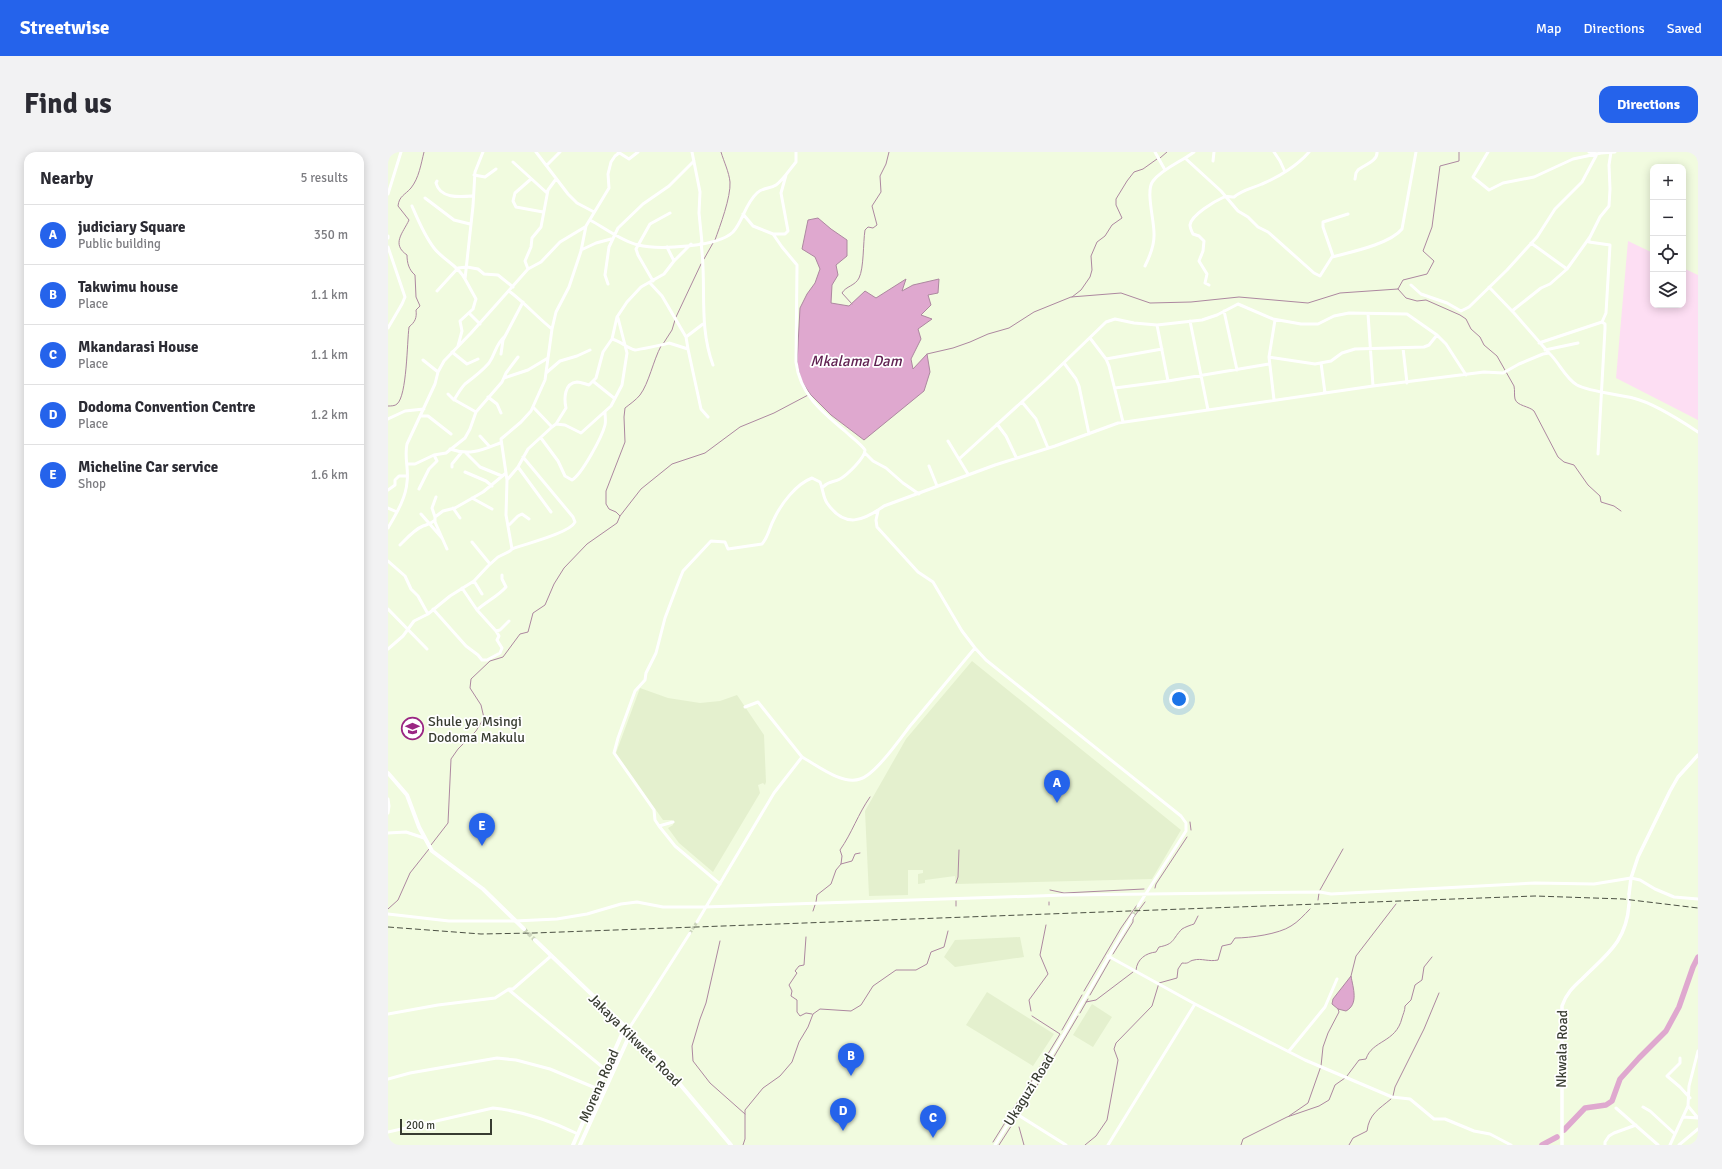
<!DOCTYPE html>
<meta charset="utf-8">
<style>
:root{--surface:#fff;--page:#f2f2f3;--text:#2b2b33;--muted:#7c7c81;--line:#e1e1e2;--accent:#2563eb}
body{margin:0;font-family:Signika,sans-serif;background:var(--page);color:var(--text)}
.controls{position:absolute;right:12px;top:12px;display:grid;overflow:hidden;border-radius:8px;box-shadow:0 2px 10px #0003}
.controls button{width:36px;height:36px;display:grid;place-items:center;padding:0;border:0;border-bottom:1px solid var(--line);background:var(--surface);color:var(--text);font:20px sans-serif}
.scale{position:absolute;left:12px;bottom:10px;width:92px;box-sizing:border-box;padding-left:4px;border:2px solid #383c31;border-top:0;font-size:11px;line-height:14px;white-space:nowrap;color:#383c31;-webkit-text-stroke:3px #fff;paint-order:stroke}
.you{position:absolute;left:791px;top:547px;width:14px;height:14px;margin:-10px;border:3px solid #fff;border-radius:50%;background:#1a73e8;box-shadow:0 0 0 6px #1a73e833}
.badge{display:grid;place-items:center;width:26px;height:26px;border-radius:50%;background:var(--accent);color:#fff;font-size:13px;font-weight:700}
.pin{position:absolute;translate:-50% -33px;filter:drop-shadow(0 1px 2px #0008)}
.pin::after{content:'';position:absolute;top:21px;width:14px;height:12px;background:inherit;clip-path:polygon(0 0,100% 0,50% 100%)}
.list{margin:0;padding:0;list-style:none}
h2{display:flex;justify-content:space-between;align-items:center;height:52px;margin:0;padding:0 16px;font-size:17px}
h2 small{font-size:13px;font-weight:400;color:var(--muted)}
.list li{display:grid;grid-template-columns:26px 1fr auto;gap:12px;align-items:center;box-sizing:border-box;height:60px;padding:0 16px;border-top:1px solid var(--line)}
.list b{display:block;font-size:15px;white-space:nowrap}
.list p{margin:0;font-size:13px;white-space:nowrap;color:var(--muted)}
.list em{font-size:13px;font-style:normal;color:var(--muted)}
.icon{flex:none;width:22px;height:22px;fill:none;stroke:currentColor;stroke-width:2;stroke-linecap:round;stroke-linejoin:round}
.map{position:relative;flex:none;width:1310px;height:993px;overflow:hidden;border-radius:12px}
header{display:flex;align-items:center;gap:24px;box-sizing:border-box;height:56px;padding:0 20px;background:var(--accent);color:#fff}
header strong{font-size:19px}
nav{display:flex;gap:22px;margin-inline-start:auto;font-size:14px}
.intro{display:flex;align-items:center;justify-content:space-between;box-sizing:border-box;height:96px;padding:0 24px}
h1{margin:0;font-size:28px}
.button{padding:10px 18px;border-radius:12px;background:var(--accent);color:#fff;font-size:14px;font-weight:700}
main{display:flex;gap:24px;padding:0 24px}
aside{flex:1;background:var(--surface);border-radius:12px;box-shadow:0 2px 10px #0003}
.map>svg:first-child{display:block}
.built{fill:#e4f0ce}
.green{fill:#fddef3}
.water{fill:#dfa8cf;stroke:#ad88a0}
.lines{fill:none;stroke-linecap:round;stroke-linejoin:round}
.stream{stroke:#ad88a0;stroke-width:1}
.river{stroke:#dfa8cf;stroke-width:5.5}
.minor-tunnel{stroke:#ccd5bc;stroke-width:3;stroke-dasharray:3 1.5;stroke-linecap:butt}
.secondary-tunnel{stroke:#ccd5bc;stroke-width:4;stroke-dasharray:4 2;stroke-linecap:butt}
.minor{stroke:#fff;stroke-width:3}
.tertiary{stroke:#fff;stroke-width:3.5}
.secondary{stroke:#fff;stroke-width:4}
.rail{stroke:#4c5144;stroke-width:1;stroke-dasharray:6 3;stroke-linecap:butt}
.labels{text-anchor:middle;dominant-baseline:central;stroke-width:3.5;stroke-linejoin:round;paint-order:stroke}
.poi-label{font-size:14px;fill:#383c31;stroke:#fff;text-anchor:start}
.street-label{font-size:14px;fill:#383c31;stroke:#fff}
.water-label{font-size:15px;font-style:italic;fill:#5f1f50;stroke:#fff}
</style>
<header>
<strong>Streetwise</strong>
<nav><a>Map</a><a>Directions</a><a>Saved</a></nav>
</header>
<div class="intro"><h1>Find us</h1><a class="button">Directions</a></div>
<main>
<aside>
<h2>Nearby<small>5 results</small></h2>
<ul class="list">
<li><span class="badge">A</span><div><b>judiciary Square</b><p>Public building</p></div><em>350 m</em></li>
<li><span class="badge">B</span><div><b>Takwimu house</b><p>Place</p></div><em>1.1 km</em></li>
<li><span class="badge">C</span><div><b>Mkandarasi House</b><p>Place</p></div><em>1.1 km</em></li>
<li><span class="badge">D</span><div><b>Dodoma Convention Centre</b><p>Place</p></div><em>1.2 km</em></li>
<li><span class="badge">E</span><div><b>Micheline Car service</b><p>Shop</p></div><em>1.6 km</em></li>
</ul>
</aside>
<div class="map">
<svg width="1310" height="993" viewBox="0 0 1310 993">
<rect width="100%" height="100%" fill="#f1fbdf"/>
<!-- built -->
<path class="built" d="M584,509L793,678L764,727L568,732L567,724L537,728V731L530,732V722L535,721V718H520V743L481,744L477,659L518,587Z
M252,536L280,546L312,551L332,549L349,543L376,583L378,630L377,633L375,631L370,633L372,641L325,720L291,691L280,676L285,673L284,668H275L228,601Z
M632,785L636,805L567,815L556,805L567,788Z
M599,840L666,882L645,914L578,873Z
M704,852L724,865L705,895L685,883Z"/>
<!-- green -->
<path class="green" d="M1240,89L1265,101V153H1295V116L1310,123V268L1228,226Z"/>
<!-- water -->
<path class="water" d="M430,66L443,77L459,88V104L448,113L450,123L444,133L443,151L461,154L477,139L488,146L518,127L514,139L525,133L551,127L550,141L540,143L543,153L533,163L544,167L530,177L533,187L523,207L525,217L539,202L542,220L536,239L476,288L443,263L422,242L413,228L409,212L412,156L419,142L427,131L432,117L427,105L414,97L420,68Z
M963,824C965,836 971,852 958,859L950,857L944,852L945,847Z"/>
<g class="lines">
<!-- stream -->
<path class="stream" d="M772,6L779,0
M327,88C332,74 343,45 342,30C341,20 336,10 333,0
M316,107L325,91
M1010,137L1018,146L1029,149L1038,148L1072,163L1078,167L1083,177L1092,185L1096,193L1109,204L1126,234C1127,239 1126,243 1127,247C1129,254 1141,254 1146,259L1170,305L1176,310L1186,313L1200,333L1212,344L1213,350L1226,354L1233,359
M684,145L693,138L702,125L704,118L703,104L709,90L717,84L724,73L734,66L728,53V47L739,29L746,20L755,17L769,7
M464,152L454,141C458,134 467,134 471,126C476,116 475,91 477,78L480,75L485,76L489,73L484,54L493,40L492,24L498,12L501,0
M288,165L313,112
M275,192L284,178L287,168
M539,202L565,196L582,190L600,182L621,176L646,160L683,145L733,141L762,151L803,150L851,145L920,151L952,141L1010,137L1015,128L1039,122L1046,109L1035,99L1044,75L1052,14L1071,9V0
M0,254C3,254 7,254 9,252C19,244 19,190 21,175C27,170 29,166 28,158L32,154L28,145L27,123C21,118 19,111 19,103C3,92 15,81 21,68L10,54C11,44 17,43 23,36C31,26 33,12 36,0
M232,364L253,337L284,312L317,301L352,275L386,261L422,242
M802,670L803,678
M43,693L60,671L63,607L70,597L88,579L96,566L93,553L82,536L83,527L102,509L115,505L132,482L140,480L145,461L157,453L166,432L176,416L199,392L229,371L232,364L228,360L221,357L218,352V339L237,290L236,265L237,256C242,252 248,248 252,243C261,231 265,209 273,194
M453,712L464,709L467,702L472,701
M568,731L570,725L571,698
M767,736L768,732L799,685
M662,738L676,741L756,737
M932,738L955,697
M930,748L931,741
M568,749V754
M428,750L429,743L443,732L448,718L453,712L454,704L452,698C464,681 470,662 482,645
M661,753V750
M0,757L10,748L22,721L41,697
M425,759L427,753
M418,785L416,813L411,814L407,819L409,821L401,833L404,839L403,844L409,848V860L412,864L418,861L424,862
M332,789L318,851L312,867L304,894L305,909L322,931L357,962
M725,802L745,770V766L757,750
M748,818C749,807 758,801 768,800L771,795C787,792 784,787 794,777C797,775 803,773 806,772L810,764
M963,824L968,804L1008,752
M696,839L733,776L749,753
M702,843L722,808
M698,850L708,848L745,820
M643,859L641,848L660,822L652,803L658,773
M692,861L700,847
M644,864L672,882L652,915
M674,878L694,843
M959,924L971,908L978,907C984,888 1008,891 1014,866C1015,862 1017,859 1017,854L1023,848L1027,833L1034,828L1036,815L1044,805
M654,925L690,864
M1005,944L1007,935L1036,877L1051,841
M625,957L650,919
M631,961L652,929
M901,964L920,951L933,914L935,895L940,881L951,860L950,857
M631,975L636,993
M605,990L623,961
M355,993L357,987V958L375,936L392,924L404,910L411,890L420,875L425,862L432,857L463,859L473,853L485,834L508,818H528L539,812L543,800L556,795L560,779
M611,993L629,965
M697,993L708,984L719,968L730,908L726,897L728,891L764,854L771,831L789,826L790,817L794,811C802,812 800,809 806,808C813,806 821,810 830,808L834,794L843,792L847,786C862,786 891,782 903,774C910,770 916,763 922,757
M853,993L855,987L899,965L931,954L941,948L947,933L957,926
M961,993L965,986L979,979C981,962 991,957 1003,947"/>
<!-- river -->
<path class="river" d="M1176,978L1197,956L1218,953L1224,949L1232,927L1251,906L1278,879L1291,855L1305,815L1310,805
M1154,993L1169,985"/>
<!-- minor-tunnel -->
<path class="minor-tunnel" d="M745,763L750,754
M302,781L309,770"/>
<!-- secondary-tunnel -->
<path class="secondary-tunnel" d="M136,777L147,788"/>
<!-- minor -->
<path class="minor" d="M148,0L180,42L189,51L206,60
M230,0L241,7L250,0
M304,0L312,40L311,61L314,91
M767,0L777,18
M886,0L892,9L897,20
M1100,0L1085,25L1101,38L1115,31L1146,25L1185,7L1213,1L1227,0
M797,6L833,39L850,59L860,65L870,75L880,80L926,121L932,124L944,105C963,100 1002,92 1014,77L1028,0
M825,9L826,0
M125,10L159,41
M159,13L172,0
M86,23L97,25L108,17
M143,27L127,41L125,49L128,55L155,60
M967,27L968,21L970,18C976,13 990,9 989,0
M49,29L48,31C52,47 72,45 85,44
M0,42L13,0
M37,46L66,68L82,72
M24,54C30,68 36,83 46,96C55,108 70,113 77,127
M355,62L365,74L385,82L394,95L409,113L408,210C412,242 433,259 457,279C463,285 472,291 477,298C477,306 459,323 452,327C445,331 442,328 435,335
M202,68C217,76 233,89 250,93C270,98 330,95 345,80C355,69 357,52 369,41C375,35 382,37 388,33C395,28 402,17 408,10V0
M385,82H397L400,79L393,41L398,23
M0,86V84
M1201,86V90L1222,93L1218,161L1214,170L1217,172V177L1210,302
M313,91C319,132 310,173 325,213
M1143,91L1179,117
M0,95L17,145L14,152L0,176
M279,95L286,109
M193,98L208,91L223,87
M945,104L935,75V70L960,62
M757,114C761,106 766,93 766,84C767,70 757,39 765,29C775,16 793,10 806,0
M140,117L137,109L143,95L144,86L153,75L160,38L168,27
M265,129L250,103L248,97L262,72L282,61
M262,131L274,144L298,185
M220,132L217,123L221,95L230,76L255,52L281,34L306,9
M821,133L817,131L819,122L811,109L815,99L816,89L811,84L805,82C804,80 802,76 802,73C803,63 827,49 836,45C839,44 842,45 846,45C856,37 863,37 874,32C891,25 910,13 921,0
M1023,133L1033,142L1059,151L1073,159L1081,155L1119,118L1149,85L1167,57L1194,30L1209,2L1201,0
M1101,135L1126,161L1161,201
M49,139L70,116L79,115L90,117L96,122L110,123L125,135
M121,139C137,151 149,165 164,177
M836,159L849,218
M1124,159L1153,136L1162,132L1179,117L1202,85L1212,65L1221,54L1222,37L1221,13L1223,0
M81,161L92,172
M980,162L985,234
M802,169L820,258
M769,173L780,229
M702,186L718,207L721,214L735,270
M224,187C232,189 239,196 247,198C249,198 279,192 281,191L300,197L298,185L315,172
M1151,191L1214,170
M70,194L74,179L72,169L85,157L87,150L88,147L77,127L85,54L87,20L95,0
M1015,196L1019,231
M300,197L313,257L320,265
M1157,198L1190,191
M64,200L79,212L90,207
M113,202L115,188L135,150
M881,205L927,212L943,209L954,201L967,197L1036,195L1041,193L1049,183
M718,207L774,197
M35,208L50,220
M676,211L688,227L691,234L701,282
M933,211L937,241
M158,221L172,209L189,204L202,198
M116,226L140,218L160,206
M206,230L226,246
M727,236L780,229L881,212
M60,242L65,247L88,260
M100,245L109,252L113,261
M66,248C69,243 73,236 77,232C85,226 94,219 101,211C108,201 107,193 117,184
M886,248L881,205L887,168
M634,250L648,267L660,296
M33,264H40L63,282
M0,267L17,259L36,257
M168,272L178,256C176,247 176,231 189,230C193,230 197,232 201,233L208,226L215,200L224,187L229,165L239,150L253,135L276,122L286,109L303,92
M609,272L618,284L628,305
M164,275L168,272L177,273L193,281L223,254L234,233L239,201L230,166
M92,284L102,295
M153,286L170,309L177,324L184,328C194,322 214,285 217,273C218,269 217,264 217,260
M560,289L580,322
M62,297C82,304 94,298 112,291
M78,301L92,315L114,324
M477,301L485,309L498,316L515,331L531,342
M571,307L659,227L718,170L727,167L746,171L769,173L814,168L829,163L850,152L885,167L913,172H930L946,164L961,161L1019,162L1049,183L1058,192L1078,223
M19,312H27L46,303L58,301L77,286L82,277L88,260L114,230L118,221L130,205
M541,314L549,334
M64,315V312L73,301
M130,315L163,360
M77,320L98,329L104,334
M119,328L130,315L140,297L164,275L145,255
M31,337L41,317L49,309L46,303
M0,338L7,333V328L11,324H19
M84,346L104,357
M0,356L9,360
M65,356L72,366
M490,359L488,368L489,375L530,420L545,430L574,479L587,496L598,508L793,664L798,671V679L750,754
M33,362L54,386
M47,365L44,356L48,345
M120,374L130,364L134,362L141,367
M0,376C8,362 18,346 19,330C21,317 16,305 19,292L47,232L50,220L56,209L83,181L140,117L153,110L172,90L197,75
M84,390L102,412
M12,393C19,386 27,377 35,374C40,372 43,372 47,368
M59,397L47,370V365L55,359L67,356L95,340L118,321
M124,397C137,392 182,381 187,370L185,365L135,305
M0,409L17,424L23,437L30,444L40,462
M86,429L94,442
M74,436L89,458L108,479L112,478L121,469
M0,457L39,497
M45,457L78,494L90,503L94,508H99L112,501L114,496L109,488L111,484L108,479
M89,458C99,449 109,445 118,435L114,427V423
M0,497L15,484L26,469L40,462L62,444L86,429L100,414L110,405L122,399L124,397L118,363L119,328L113,287L133,270L143,259L157,228L164,177L168,160L181,135L193,99L198,74L221,36L220,22L223,10L227,4L231,1
M414,605C430,614 454,633 472,627C487,623 512,587 522,574C544,548 565,522 587,496
M0,647L1,654L0,661
M285,670L271,674L287,694L332,732
M271,674L267,668L266,658L226,601L230,586L247,539L257,528L258,521L268,501L277,466L291,429L295,419L323,389L337,390L340,397L374,392C381,384 381,376 386,367C393,352 408,332 424,326L432,330C435,337 435,345 439,351C457,377 475,369 496,354L607,313L667,294L730,271L985,234L1096,220L1115,221L1131,212L1155,202L1161,201C1171,210 1177,226 1189,233C1202,240 1230,242 1245,246C1266,251 1292,268 1310,280
M0,681L18,680L36,686
M1241,753V742
M0,762L61,769H127L169,767L199,762L233,752L249,750L275,755H317L677,743L932,740L943,742L1147,731L1206,732L1243,726L1252,728L1267,737L1286,745L1310,747
M309,770L386,641L414,605L370,550L357,555
M720,804L807,852L917,908L1004,945L1022,947L1046,967H1057L1086,979L1102,982L1123,993
M121,838L218,918
M0,862L50,853L107,846L121,837H125L163,804
M240,878L302,781
M901,899L937,855L949,827
M1292,906V911L1279,924L1292,935L1302,946
M0,927L22,921L109,906L128,908L162,917L210,937
M1300,954L1310,966
M1255,955L1262,959L1287,982
M1228,956L1270,993
M627,961L678,993
M1295,965L1310,966
M0,980L105,956C135,959 163,969 190,982
M607,993L676,882L745,763
M720,993L807,852
M1217,993V990L1221,984L1226,981L1248,973
M1282,993L1300,954L1301,934L1310,899
M1291,993L1310,977"/>
<!-- tertiary -->
<path class="tertiary" d="M1241,742L1243,726L1250,705L1282,639L1290,625L1310,603
M1174,993V854C1178,842 1185,835 1194,827C1219,802 1238,790 1241,753"/>
<!-- secondary -->
<path class="secondary" d="M0,621L19,643L31,675L44,699L95,737L136,777
M147,788L269,905L343,993
M185,993L237,875
M192,993L243,880"/>
<!-- rail -->
<path class="rail" d="M0,775L93,782L146,781L1147,744L1235,747L1310,756"/>
</g>
<!-- icons -->
<defs>
<symbol id="school-ring" viewBox="-11 -11 22 22"><circle r="9.5" fill="#fff" stroke="#9a2683" stroke-width="1.5"/><path d="M0-5L7-2L0 1L-7-2ZM-4 1L0 2.5L4 1V4Q0 6-4 4Z" fill="#9a2683"/></symbol>
</defs>
<g fill-rule="evenodd">
<use href="#school-ring" x="12" y="564" width="25" height="25"/>
</g>
<g class="labels">
<!-- poi labels -->
<g class="poi-label">
<text x="40" y="569">Shule ya Msingi<tspan x="40" dy="16">Dodoma Makulu</tspan></text>
</g>
<!-- street labels -->
<g class="street-label">
<text transform="translate(247 888) rotate(45)">Jakaya Kikwete Road</text>
<text transform="translate(1174 897) rotate(-89)">Nkwala Road</text>
<text transform="translate(211 934) rotate(-66)">Morena Road</text>
<text transform="translate(641 938) rotate(-58)">Ukaguzi Road</text>
</g>
<!-- water labels -->
<g class="water-label">
<text x="468" y="209">Mkalama Dam</text>
</g>
</g>
</svg>
<div class="controls">
<button>+</button>
<button>−</button>
<button><svg class="icon" aria-label="locate" viewBox="0 0 24 24"><circle cx="12" cy="12" r="6"/><path d="M12 2v4M12 18v4M2 12h4M18 12h4"/></svg></button>
<button><svg class="icon" aria-label="layers" viewBox="0 0 24 24"><path d="M12 4l9 5-9 5-9-5zM3 14l9 5 9-5"/></svg></button>
</div>
<div class="scale">200 m</div>
<div class="you"></div>
<div class="pin badge" style="left:669px;top:651px">A</div>
<div class="pin badge" style="left:463px;top:924px">B</div>
<div class="pin badge" style="left:545px;top:986px">C</div>
<div class="pin badge" style="left:455px;top:979px">D</div>
<div class="pin badge" style="left:94px;top:694px">E</div>
</div>
</main>
